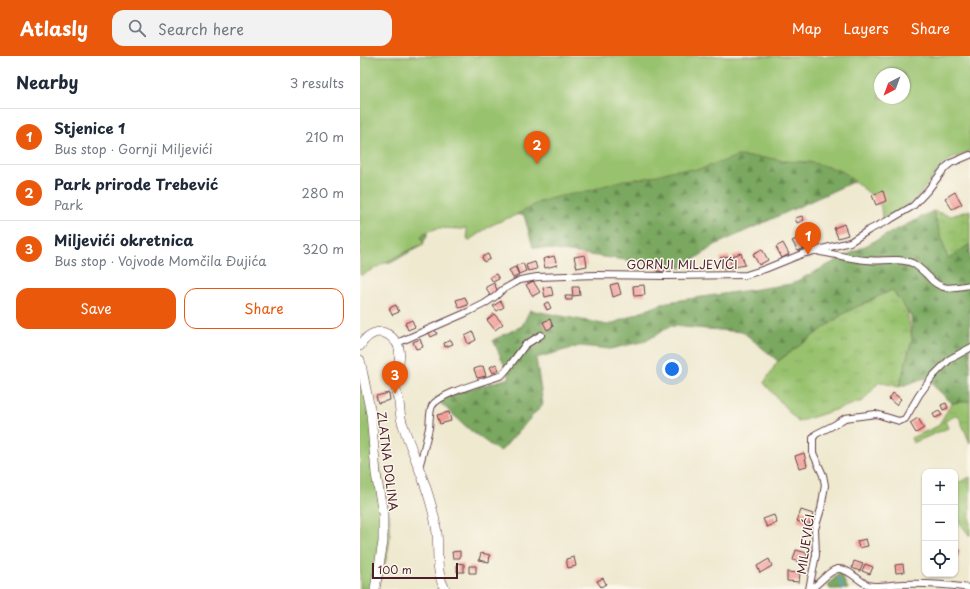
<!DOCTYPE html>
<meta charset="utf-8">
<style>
:root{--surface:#fff;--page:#f2f2f3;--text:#1f2937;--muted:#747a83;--line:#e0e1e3;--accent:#ea580c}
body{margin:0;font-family:"Playpen Sans",sans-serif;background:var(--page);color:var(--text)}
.controls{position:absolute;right:12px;bottom:12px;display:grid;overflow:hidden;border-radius:8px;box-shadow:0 1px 3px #0004}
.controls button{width:36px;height:36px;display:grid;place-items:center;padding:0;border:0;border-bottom:1px solid var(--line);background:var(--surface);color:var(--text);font:20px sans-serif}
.compass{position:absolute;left:514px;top:12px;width:36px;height:36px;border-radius:50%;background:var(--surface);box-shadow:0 1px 3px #0004;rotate:221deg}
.scale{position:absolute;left:12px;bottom:10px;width:86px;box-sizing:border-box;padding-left:4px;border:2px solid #4a1f2b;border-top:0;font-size:11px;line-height:14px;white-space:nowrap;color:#4a1f2b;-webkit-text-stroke:3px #fbf7ec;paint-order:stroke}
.you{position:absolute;left:312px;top:313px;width:14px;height:14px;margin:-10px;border:3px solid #fff;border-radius:50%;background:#1a73e8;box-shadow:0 0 0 6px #1a73e833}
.badge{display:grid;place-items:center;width:26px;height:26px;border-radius:50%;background:var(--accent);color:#fff;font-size:13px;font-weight:700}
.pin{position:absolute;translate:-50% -33px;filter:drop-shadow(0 1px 2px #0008)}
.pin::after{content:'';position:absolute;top:21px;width:14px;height:12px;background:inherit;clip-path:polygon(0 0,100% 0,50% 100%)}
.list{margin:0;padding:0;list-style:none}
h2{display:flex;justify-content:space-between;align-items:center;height:52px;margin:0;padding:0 16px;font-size:17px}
h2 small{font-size:13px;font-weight:400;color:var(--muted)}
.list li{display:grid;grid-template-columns:26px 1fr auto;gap:12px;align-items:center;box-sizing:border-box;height:56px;padding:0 16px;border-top:1px solid var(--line)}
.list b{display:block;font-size:15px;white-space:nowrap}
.list p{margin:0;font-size:13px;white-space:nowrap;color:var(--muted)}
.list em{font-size:13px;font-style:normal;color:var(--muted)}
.actions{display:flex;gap:8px;padding:12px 16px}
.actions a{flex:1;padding:9px 0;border:1px solid var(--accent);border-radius:12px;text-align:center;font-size:14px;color:var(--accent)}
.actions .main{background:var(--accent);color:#fff}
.icon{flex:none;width:22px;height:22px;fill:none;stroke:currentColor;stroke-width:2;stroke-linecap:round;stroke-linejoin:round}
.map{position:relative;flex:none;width:610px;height:533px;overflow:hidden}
header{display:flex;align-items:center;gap:24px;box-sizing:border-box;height:56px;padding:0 20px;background:var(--accent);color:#fff}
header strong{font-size:19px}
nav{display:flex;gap:22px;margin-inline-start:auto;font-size:14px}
.search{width:280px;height:36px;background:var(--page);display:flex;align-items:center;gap:10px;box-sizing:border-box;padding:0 14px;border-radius:12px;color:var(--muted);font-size:15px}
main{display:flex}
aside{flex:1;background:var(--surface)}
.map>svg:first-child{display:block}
.grass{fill:url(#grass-tufts);stroke:#72704c}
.forest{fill:url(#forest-firs);stroke:#626446;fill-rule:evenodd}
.park{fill:#99c26e;stroke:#72704c;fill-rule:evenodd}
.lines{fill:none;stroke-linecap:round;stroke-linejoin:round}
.stream{stroke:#62a3d5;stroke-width:1.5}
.building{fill:#f29b95}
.minor-casing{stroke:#633d44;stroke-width:8}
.secondary-casing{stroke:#633d44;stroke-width:10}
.minor{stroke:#fff;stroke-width:6}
.secondary{stroke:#fff;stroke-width:9}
.labels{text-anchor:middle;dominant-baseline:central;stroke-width:3;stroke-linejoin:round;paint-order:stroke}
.street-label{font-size:12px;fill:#4a1f2b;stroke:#fbf7ec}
</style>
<header>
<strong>Atlasly</strong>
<div class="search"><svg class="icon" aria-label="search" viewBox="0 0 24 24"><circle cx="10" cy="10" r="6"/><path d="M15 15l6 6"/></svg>Search here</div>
<nav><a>Map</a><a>Layers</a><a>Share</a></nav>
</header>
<main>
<aside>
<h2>Nearby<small>3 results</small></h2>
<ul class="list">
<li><span class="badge">1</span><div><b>Stjenice 1</b><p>Bus stop · Gornji Miljevići</p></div><em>210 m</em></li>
<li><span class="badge">2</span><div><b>Park prirode Trebević</b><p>Park</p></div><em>280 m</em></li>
<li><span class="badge">3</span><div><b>Miljevići okretnica</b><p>Bus stop · Vojvode Momčila Đujića</p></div><em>320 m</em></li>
</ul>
<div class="actions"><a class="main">Save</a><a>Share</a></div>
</aside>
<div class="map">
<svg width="610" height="533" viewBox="0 0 610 533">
<defs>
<pattern id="grass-tufts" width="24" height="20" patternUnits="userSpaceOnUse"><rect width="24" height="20" fill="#99c26e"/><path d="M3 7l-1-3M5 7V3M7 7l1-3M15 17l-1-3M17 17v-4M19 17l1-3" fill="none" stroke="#85a65f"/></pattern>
<pattern id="forest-firs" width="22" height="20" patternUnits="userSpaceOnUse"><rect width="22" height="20" fill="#7aa861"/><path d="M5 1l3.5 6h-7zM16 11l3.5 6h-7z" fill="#668850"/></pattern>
</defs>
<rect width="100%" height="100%" fill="#fbf7ec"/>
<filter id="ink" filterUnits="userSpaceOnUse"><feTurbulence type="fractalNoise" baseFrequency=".025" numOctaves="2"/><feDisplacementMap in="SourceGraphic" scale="8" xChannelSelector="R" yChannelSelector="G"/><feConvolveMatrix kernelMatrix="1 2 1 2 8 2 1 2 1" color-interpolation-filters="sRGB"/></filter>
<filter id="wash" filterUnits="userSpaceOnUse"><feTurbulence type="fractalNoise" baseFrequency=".012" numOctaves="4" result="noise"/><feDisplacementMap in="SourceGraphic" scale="16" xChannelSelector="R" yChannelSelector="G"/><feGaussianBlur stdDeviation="0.9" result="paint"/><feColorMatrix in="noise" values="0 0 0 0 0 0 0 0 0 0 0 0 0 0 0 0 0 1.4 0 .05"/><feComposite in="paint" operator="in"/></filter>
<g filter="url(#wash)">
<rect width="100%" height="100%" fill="#efe9d0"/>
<!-- grass -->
<path class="grass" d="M610,154V188L588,204L573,155L591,160Z
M532,234L547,254L552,284L539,331L519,326L503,345L438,366L404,327L417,306L486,256Z
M610,345V387L598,359L585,365L588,372L553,387L551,382L578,370L592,347Z
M610,421V480L595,461V428Z"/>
<!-- forest -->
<path class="forest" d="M0,0H610L508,119L355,189L322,212L173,191L164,159L98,156L72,168L63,188L33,206L0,207ZM520,18H544V42H520Z
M573,155L588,203L610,188V345L592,347L565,322L539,331L552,284L551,260L532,234L486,256L418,305L383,276L311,270L286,285L250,293L220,290L176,302L183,348L140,396L111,375L75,342L150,322L133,284L162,270L170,254L248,269L307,246L431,228Z
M480,516L488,533H470L468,529Z"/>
<!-- park -->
<path class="park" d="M0,0H610V95L586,106L580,112L556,143L539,155L522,163L521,151L516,142L510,138L481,114L449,106L427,105L410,102L378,100L341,113L315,114L286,122L264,124L243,130L226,136L205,139L181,145L154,160L143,164L130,170L108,185L106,172L101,173L78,172L64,177L61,182L64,188L51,193L2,219H0ZM520,18H544V42H520Z
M0,316H8C11,347 14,379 19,410C24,433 31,456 30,479C29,498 22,516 17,533H0Z"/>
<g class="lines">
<!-- stream -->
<path class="stream" d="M478,521L483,533"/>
</g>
<g id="blocks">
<!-- building -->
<path class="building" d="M523,135L526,145L516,149L512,139Z
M595,136L602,148L592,153L585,142Z
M442,160L444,164L437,167L435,162Z
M484,168L488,179L478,182L474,172Z
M441,181L446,191L438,195L432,185Z
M423,187L429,198L422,202L416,191Z
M402,193L408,204L399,209L393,198Z
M381,197L385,209L375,211L372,200Z
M128,198L130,203L124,206L122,201Z
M225,199L227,210L217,212L214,201Z
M194,200L197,209L185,212L183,203Z
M369,200L372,212L364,214L360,202Z
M175,206L177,213L168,215L166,209Z
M163,207L166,215L159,218L156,210Z
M298,210L305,211L304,216L297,215Z
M155,211L159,219L153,222L149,214Z
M136,218L139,223L133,226L130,221Z
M173,225L180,236L173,240L166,229Z
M134,227L138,236L130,240L126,231Z
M258,227L261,238L253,241L250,229Z
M284,229L285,239L274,240L273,230Z
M191,230L193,239L185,241L183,232Z
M212,231H219L220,239L213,240Z
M205,240H212V244H206Z
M105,241L108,249L99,252L96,244Z
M141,245L144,251L137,255L133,250Z
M188,246L191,252L187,254L184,248Z
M36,249L39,256L32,259L29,252Z
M134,258L143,268L135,274L127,264Z
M190,263L193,271L187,274L183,266Z
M52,264L55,271L48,274L45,267Z
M74,272L77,278L71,281L68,275Z
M113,276L116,284L108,288L105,280Z
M60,283L63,291L56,293L53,286Z
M91,284L93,288L85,291L84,287Z
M136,308L139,314L133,317L130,311Z
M123,310L126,320L117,322L114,313Z
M29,337L30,344L18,347L16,340Z
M533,337L541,343L536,349L529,343Z
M586,347L588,352L583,354L581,349Z
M579,355L582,359L575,362L573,358Z
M89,356L91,365L80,368L77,359Z
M558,362L564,372L556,377L550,367Z
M444,397L447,410L439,412L435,400Z
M441,454L453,458L449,469L437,465Z
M414,459L417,467L407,471L403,463Z
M506,483L508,490L499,492L497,485Z
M595,493L600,494L598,502L595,501Z
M436,494L447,497L444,508L433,504Z
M100,495V502H93L92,496Z
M121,497L130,499L129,506L119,504Z
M214,501L216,510L208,512L206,503Z
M409,503L412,510L400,517L397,510Z
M494,505L503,508L500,515L492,512Z
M97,507L104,508V516H97Z
M505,508L513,511L510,518L502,515Z
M543,508L544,516L536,517L535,509Z
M109,510H116V517H109Z
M427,516L440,517L439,526L427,525Z
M243,522L246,528L241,531L237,525Z"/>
</g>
</g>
<g filter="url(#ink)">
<use href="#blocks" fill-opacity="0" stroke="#633d44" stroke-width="1"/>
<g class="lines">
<defs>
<path id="minor" d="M460,196C475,198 490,203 506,204C520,206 538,201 552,207C558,210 563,215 568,220C581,236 592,232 610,229
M37,287L108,256L124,248L136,240L142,234L160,224L177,221L236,219L306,220L386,219L405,213L442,198L490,186L509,174L531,163L553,150L568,134L585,112L591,107L610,99
M59,411C63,398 66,385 69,372C70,365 69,357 72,350C79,337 127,325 142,319L148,312L165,289L181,279
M449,533L456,499L455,473L461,453L465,429L463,419L453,397V382L456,378L474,369L485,362L516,358L539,365L545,363L559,339L573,320L590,303L610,292
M451,533C459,528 469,514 478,513C489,512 499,526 508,529C515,532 534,528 542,528C565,527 588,529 610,532"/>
<path id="secondary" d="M0,290C9,275 24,270 36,286C45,297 34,321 36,334C36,338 38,342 39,346C40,353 40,362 43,369C55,405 72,439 77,477C79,496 75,515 85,533
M0,304L11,358L16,418L23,458V486L15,533"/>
</defs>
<!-- minor casing -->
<use href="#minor" class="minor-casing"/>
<!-- secondary casing -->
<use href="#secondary" class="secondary-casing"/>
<!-- minor -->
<use href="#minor" class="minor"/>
<!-- secondary -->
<use href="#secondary" class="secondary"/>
</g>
</g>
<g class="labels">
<!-- street labels -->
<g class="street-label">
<text x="322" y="208">GORNJI MILJEVIĆI</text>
<text transform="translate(28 405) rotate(83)">ZLATNA DOLINA</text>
<text transform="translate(445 488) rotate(-82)">MILJEVIĆI</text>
</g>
</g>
</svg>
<div class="controls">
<button>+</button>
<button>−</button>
<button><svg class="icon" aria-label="locate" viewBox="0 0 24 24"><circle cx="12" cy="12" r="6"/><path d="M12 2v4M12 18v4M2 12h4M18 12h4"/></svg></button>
</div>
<svg class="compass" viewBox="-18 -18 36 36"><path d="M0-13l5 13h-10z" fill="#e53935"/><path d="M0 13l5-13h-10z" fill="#747a83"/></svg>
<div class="scale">100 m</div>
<div class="you"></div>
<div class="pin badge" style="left:448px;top:199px">1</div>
<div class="pin badge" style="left:177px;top:108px">2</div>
<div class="pin badge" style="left:35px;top:338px">3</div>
</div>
</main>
